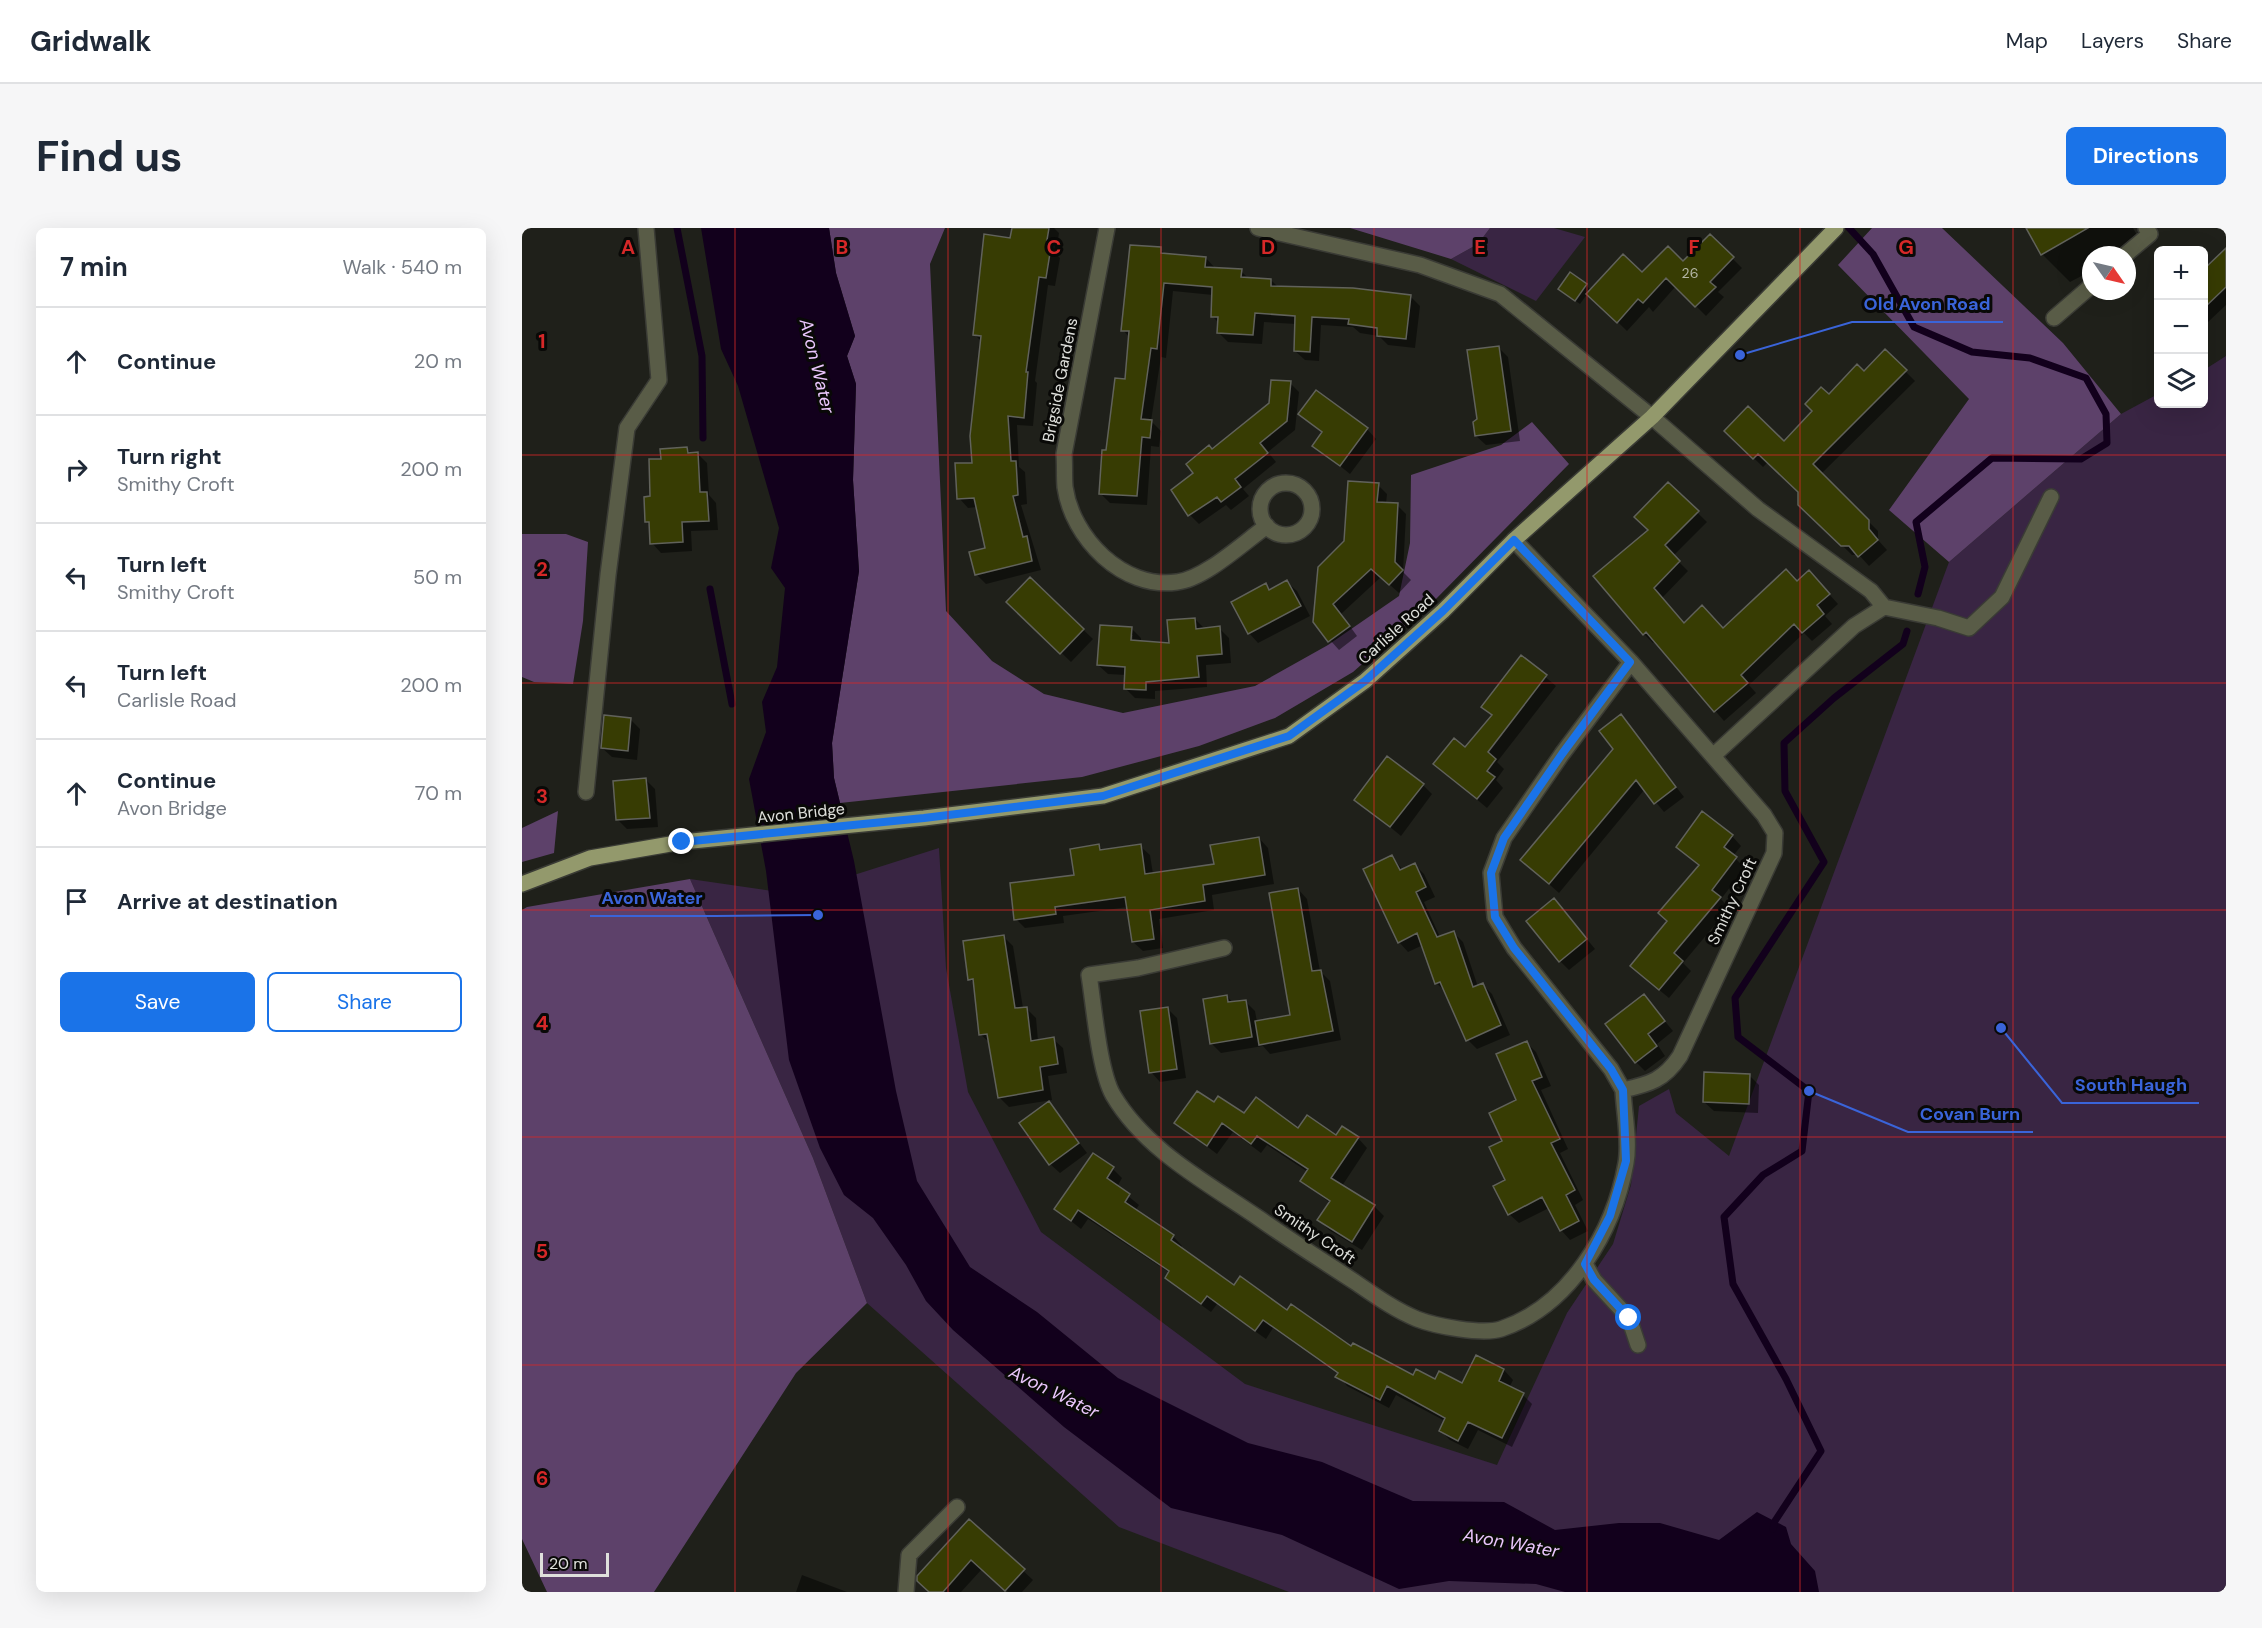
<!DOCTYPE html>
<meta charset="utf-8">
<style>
:root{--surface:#fff;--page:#f6f6f7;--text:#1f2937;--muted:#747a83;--line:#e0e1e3;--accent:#1a73e8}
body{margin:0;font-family:"DM Sans",sans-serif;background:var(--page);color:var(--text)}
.controls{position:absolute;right:18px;top:18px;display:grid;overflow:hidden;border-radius:9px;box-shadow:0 6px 24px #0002}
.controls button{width:54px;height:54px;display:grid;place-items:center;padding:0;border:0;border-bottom:2px solid var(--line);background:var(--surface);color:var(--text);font:30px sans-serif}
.compass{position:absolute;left:1560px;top:18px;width:54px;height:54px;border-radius:50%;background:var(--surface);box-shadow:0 6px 24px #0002;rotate:124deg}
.scale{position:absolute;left:18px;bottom:15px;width:69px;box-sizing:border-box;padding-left:6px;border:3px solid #dfe0dc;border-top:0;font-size:16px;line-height:21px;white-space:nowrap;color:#dfe0dc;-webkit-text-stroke:4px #090907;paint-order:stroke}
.stop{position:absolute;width:18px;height:18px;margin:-14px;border:4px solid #1a73e8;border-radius:50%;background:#fff}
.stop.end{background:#1a73e8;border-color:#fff;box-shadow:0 2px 6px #0008}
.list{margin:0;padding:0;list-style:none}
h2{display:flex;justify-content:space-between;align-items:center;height:78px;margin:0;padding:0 24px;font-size:26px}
h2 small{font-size:20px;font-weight:400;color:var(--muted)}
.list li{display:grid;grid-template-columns:39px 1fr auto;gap:18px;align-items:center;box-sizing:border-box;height:108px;padding:0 24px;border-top:2px solid var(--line)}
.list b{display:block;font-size:22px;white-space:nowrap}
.list p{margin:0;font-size:20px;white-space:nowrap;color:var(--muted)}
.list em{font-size:20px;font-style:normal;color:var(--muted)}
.actions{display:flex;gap:12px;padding:18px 24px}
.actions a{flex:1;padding:14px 0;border:2px solid var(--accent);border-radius:9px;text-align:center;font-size:21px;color:var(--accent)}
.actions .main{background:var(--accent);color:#fff}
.icon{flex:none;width:33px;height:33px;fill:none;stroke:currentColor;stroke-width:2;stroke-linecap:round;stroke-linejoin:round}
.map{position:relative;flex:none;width:1704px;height:1364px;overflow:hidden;border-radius:9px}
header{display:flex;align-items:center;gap:36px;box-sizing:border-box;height:84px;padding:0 30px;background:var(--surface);border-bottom:2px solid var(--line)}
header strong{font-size:28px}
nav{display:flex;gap:33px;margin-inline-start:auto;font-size:21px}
.intro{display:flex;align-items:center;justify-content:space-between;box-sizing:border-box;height:144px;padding:0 36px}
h1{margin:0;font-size:42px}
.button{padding:15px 27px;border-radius:9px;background:var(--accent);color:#fff;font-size:21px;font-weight:700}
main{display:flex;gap:36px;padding:0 36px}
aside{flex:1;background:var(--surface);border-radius:9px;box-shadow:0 6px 24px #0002}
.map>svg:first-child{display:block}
.green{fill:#392543}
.forest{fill:#5d416a}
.water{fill:#12001c}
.shadow{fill:#0007;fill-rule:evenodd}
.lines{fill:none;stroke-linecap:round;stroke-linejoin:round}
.stream{stroke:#12001c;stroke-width:7}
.building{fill:#373c03;stroke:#61625b;stroke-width:1.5}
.minor-casing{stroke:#3a3b35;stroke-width:18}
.major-casing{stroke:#3a3b35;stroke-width:18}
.minor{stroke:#595c47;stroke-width:15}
.major{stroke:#93996c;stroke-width:15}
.route{stroke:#1a73e8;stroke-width:8}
.grid{fill:none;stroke:#d62828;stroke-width:1.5;stroke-opacity:0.55}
.labels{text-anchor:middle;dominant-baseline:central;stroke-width:6;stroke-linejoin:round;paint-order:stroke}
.number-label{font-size:14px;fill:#b5b7a6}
.street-label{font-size:16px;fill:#dfe0dc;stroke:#090907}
.water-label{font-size:18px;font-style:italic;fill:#ebc7fd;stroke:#090907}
.grid-label{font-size:20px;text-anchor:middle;font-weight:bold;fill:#d62828;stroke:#090907;stroke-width:6;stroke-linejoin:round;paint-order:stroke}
.leader{fill:none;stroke:#3a64d9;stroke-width:2}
.callout-dot{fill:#3a64d9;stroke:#090907;stroke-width:2}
.callout-label{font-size:18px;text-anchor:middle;font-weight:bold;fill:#3a64d9;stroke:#090907;stroke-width:6;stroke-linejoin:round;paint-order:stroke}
</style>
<header>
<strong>Gridwalk</strong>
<nav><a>Map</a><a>Layers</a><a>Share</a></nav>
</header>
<div class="intro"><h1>Find us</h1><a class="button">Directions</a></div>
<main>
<aside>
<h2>7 min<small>Walk · 540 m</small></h2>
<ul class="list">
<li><svg class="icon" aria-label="ahead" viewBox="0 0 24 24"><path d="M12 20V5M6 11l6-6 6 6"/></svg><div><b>Continue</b></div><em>20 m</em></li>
<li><svg class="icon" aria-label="right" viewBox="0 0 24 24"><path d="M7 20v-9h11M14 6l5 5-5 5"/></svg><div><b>Turn right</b><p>Smithy Croft</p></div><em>200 m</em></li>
<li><svg class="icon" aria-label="left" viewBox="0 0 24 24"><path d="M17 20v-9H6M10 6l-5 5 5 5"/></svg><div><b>Turn left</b><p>Smithy Croft</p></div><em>50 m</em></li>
<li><svg class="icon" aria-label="left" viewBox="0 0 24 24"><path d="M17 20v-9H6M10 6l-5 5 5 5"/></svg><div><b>Turn left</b><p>Carlisle Road</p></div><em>200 m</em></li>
<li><svg class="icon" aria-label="ahead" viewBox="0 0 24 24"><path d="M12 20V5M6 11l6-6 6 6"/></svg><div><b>Continue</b><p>Avon Bridge</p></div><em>70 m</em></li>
<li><svg class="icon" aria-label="arrive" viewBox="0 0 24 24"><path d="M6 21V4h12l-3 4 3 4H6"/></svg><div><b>Arrive at destination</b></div></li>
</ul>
<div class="actions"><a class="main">Save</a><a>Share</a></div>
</aside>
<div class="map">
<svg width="1704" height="1364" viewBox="0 0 1704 1364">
<rect width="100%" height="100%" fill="#1f201a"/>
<!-- green -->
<path class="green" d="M968,0H1032L1063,9L1014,73L929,31L956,16Z
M1704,128V1364H767L597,1299L345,1075L291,930L168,651L272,666L417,620L424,740L446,864L519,1004L723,1156L975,1237L1045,1085L1091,1016L1109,957L1117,878L1147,861L1154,885L1207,928L1427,334L1599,186L1636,166V176H1682V142Z"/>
<!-- forest -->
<path class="forest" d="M307,0H423L408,36L424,383L470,433L522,466L601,485L733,458L806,417L877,368L888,315L889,247L979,217L1010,194L1047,236L910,375L831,444L753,490L677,518L560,549L318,575L312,550L310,515L337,343L331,252L334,156L325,128L333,108L314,45Z
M828,0H968L956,16L929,31Z
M1350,0H1420L1541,115L1599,186L1427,334L1367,282L1447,171L1316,37Z
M0,306H44L66,314L61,393L51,456L12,454L0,449Z
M36,583L32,625L0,634V600Z
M168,651L291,930L345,1075L274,1145L132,1364H25L0,1311V682L5,679Z"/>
<!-- water -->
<path class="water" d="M179,0H307L314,45L333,108L325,128L334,156L331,252L337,343L310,515L312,550L332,633L374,863L395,953L448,1039L515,1084L596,1150L726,1215L800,1234L891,1273L982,1274L1033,1302L1097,1295H1138L1197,1312L1235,1284L1264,1299L1269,1316L1293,1343L1297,1364H1043L1014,1356L927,1353L877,1361L760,1307L649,1280L542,1199L431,1102L404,1073L384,1037L351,990L322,967L298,920L267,832L244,643L227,551L244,504L240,474L255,439L263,360L249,340L257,300L216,158L199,121Z"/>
<!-- shadow -->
<path class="shadow" d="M491,0H532L537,5L534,26L538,30L533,58L526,57L513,153L515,155L511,198L495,197L497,239L503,244L505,276L499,277L519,342L464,356L454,346L465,321L455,279L446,280L437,270L452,236L460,114L452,106L489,12Z
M1504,0H1611L1619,14L1596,27H1569V43L1548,54L1520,26Z
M1188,8L1220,40L1196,64L1202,69L1184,88L1154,58L1131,84L1127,79L1105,103L1066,65L1058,76L1042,65L1064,57L1069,62L1161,35Z
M638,21L644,27L684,30L693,40L719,43L727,51L749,52L756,59L889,69L898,78L893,120L866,117L857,108L838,105L831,99L799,97L797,133L783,132L773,123L774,96L742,94L740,116L706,114L696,104L697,95L690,88L691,67L651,63L644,130L639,129L629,193L639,203L637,219L629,218L625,277L588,275L579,266L585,224L604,153L608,110L601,102Z
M1697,29L1704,35V77L1686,94L1682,90V43Z
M976,119L986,129L998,213L964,217L954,208L956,191Z
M1363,123L1393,153L1299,246L1356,303V312L1365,322L1347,338L1337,327H1330L1278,276V264L1246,234L1241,239L1204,203L1262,215L1307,168L1342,145Z
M768,155L777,164L773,202L746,224L754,234L721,261L727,268L709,282L704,277L677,296L668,287L673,245L690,223L749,176Z
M778,186L845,201L854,211L828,246L792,217L801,206Z
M165,221L170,226H176L185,235L187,267L194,275L196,302L169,303L170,323L139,325L130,315L129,298L124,294L130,270L140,233Z
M1146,256L1185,294L1151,328L1166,343L1140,370L1162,396L1201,402L1275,355L1296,354L1316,376L1303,388L1310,396L1290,413L1282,405L1227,457L1234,465L1202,493L1133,413L1131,415L1122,406L1128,302Z
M856,257L865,266L864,276L875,277L884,286L881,344L889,352L877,365L859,349L819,386L835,408L817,422L792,394L824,314Z
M508,351L571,411L549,434L487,374Z
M765,354L775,363L788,388L736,415L727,405L743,357L749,363Z
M673,391L683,401L697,400L707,410L709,435L684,437L685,459L633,463V471L613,470L603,460L604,447L586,446L576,437L609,400L619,410V414L649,416ZM608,407H611L610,420Z
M1000,429L1034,458L975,534L982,541L974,552L981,560L965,580L913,536L943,521L971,488L961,479Z
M1099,488L1162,569L1142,584L1123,561L1037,665L1010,641L1093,521Z
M108,491L118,501L115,532L90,529L80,520Z
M124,552L133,561L136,599L105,601L96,592Z
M901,557L910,566L879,608L834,571Z
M1210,608L1219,618L1211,628L1223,640L1199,671L1207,680L1161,735L1169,743L1147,770L1119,747L1178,638L1155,618Z
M737,610L746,620L752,656L690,667L692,682L637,691L641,720L621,723L611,714L606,679L541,688L542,695L503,700L494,691L554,648L577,618L582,623L618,618L628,627L631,646L693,637Z
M870,629L881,642L892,636L902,646L913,669L902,674L918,709L931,704L941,714L956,759L961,757L970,766L988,807L955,821L946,812L924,764L914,755L901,717L886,724L877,714Z
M776,661L785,671L798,743L808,753L819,812L748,826L741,818L699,825L689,815L705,768L711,775L723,773L733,783L735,794L770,788Z
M1041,682L1073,721L1047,742L1038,733Z
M482,709L491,718L501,780H504L514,790L516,813L531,811L541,820L545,845L526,848L530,872L487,879L477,869L468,815L458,806L453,757L448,751Z
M1122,768L1151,803L1135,816L1143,828L1123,843L1114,834Z
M645,780L655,790L664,850L638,854L629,844Z
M1005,815L1014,824L1029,858L1019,862L1046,921L1038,925L1061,972L1053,977L1066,1003L1048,1012L1039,1002L1027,980L997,995L987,986L982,913L996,873Z
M1228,848L1237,857L1236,885L1192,883L1182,874Z
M527,875L565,925L538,945L528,936Z
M692,876L776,902L836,910L845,920L820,958L852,978L862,988L840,1022L807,1002L797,992L808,975L780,953L786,944L745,917L739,925L711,904L695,926L654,895Z
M591,941L600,950L595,959L617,977L613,983L651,1008L660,1018L658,1021L712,1059L765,1084L830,1120L892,1149L941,1157L955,1129L982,1142L991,1152L987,1160L1001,1167L1010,1176L990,1219L956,1202L946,1221L928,1212L919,1203L923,1193L874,1167L867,1180L825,1158L816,1146L751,1100L744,1111L695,1076L689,1084L654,1059L645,1049L648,1045L566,991L559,1001L534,981Z
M447,1293L511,1352L500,1364H486L460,1341L439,1364H408Z
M280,1347L325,1364H274Z"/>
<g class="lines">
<!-- stream -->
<path class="stream" d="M155,0L180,128L181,210
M1327,0L1351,26L1392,99L1450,124L1508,130L1564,150L1584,186L1585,215L1559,231L1470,230L1394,294L1403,339L1396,366
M188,361L210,476
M1251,1301L1253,1293L1299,1223L1264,1151L1211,1056L1202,989L1241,947L1280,923L1287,863L1216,809L1213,770L1302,634L1263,563L1262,515L1312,470L1381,416L1385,403"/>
</g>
<!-- building -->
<path class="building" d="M490,0H527L524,18L529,19L524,50L517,49L504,144H506L502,190L486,188L489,233H494L496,267L491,268L501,309L505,308L510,333L453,347L447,324L463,320L452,270L435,271L433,235H450L448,208L459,108L451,107L462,6L488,10Z
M1504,0H1566L1519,27Z
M1188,6L1212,29L1188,54L1194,59L1173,79L1144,50L1121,75L1116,71L1095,95L1064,66L1101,26L1120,44L1146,18L1161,33Z
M608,17L639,19V25L684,29L683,39L720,41L719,49L749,51V58L831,60L889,67L884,111L855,108V100L826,96L827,91L790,89L788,124L772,123L773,88L733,85L731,107L695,105L696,89H689L690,59L642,55L635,121L629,120L619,191L630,192L628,210L620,209L615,268L577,266L580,222H584L593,150L603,151L607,103H599Z
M1704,20V59L1682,80V41Z
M1048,44L1065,56L1053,73L1036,61Z
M977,118L989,203L953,208L951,194L955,191L945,122Z
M1363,121L1385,142L1291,236L1347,292V301L1356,312L1336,329L1327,318H1319L1276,277V264L1236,226L1231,231L1202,203L1226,178L1262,213L1290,183L1283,176L1299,159L1307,166L1335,136L1342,143Z
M749,152L769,153L765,193L738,215L746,225L713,251L719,259L699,274L695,269L666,288L649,262L671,245L664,236L687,217L690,221L747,175Z
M794,162L846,200L818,238L790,218L800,204L776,186Z
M165,219L166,225L176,224L178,264H185L187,293L160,294L161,314L128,316L127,294H123L122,269L128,268L127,231H139L138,221Z
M826,253L857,255L855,274L876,275L873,334L881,342L867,357L849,341L811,376L828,398L806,414L791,394L796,339L822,313Z
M1146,254L1177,283L1143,317L1158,333L1132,360L1162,395L1180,377L1201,400L1264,341L1275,353L1287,342L1308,366L1295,377L1302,386L1280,405L1272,396L1219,447L1226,455L1192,484L1124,404L1121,407L1071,348L1126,302L1112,289Z
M508,349L562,401L538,426L484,374Z
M765,352L779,378L726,406L709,374L744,355L747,362Z
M673,390L674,401L698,398L700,426L675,428L677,449L624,454V462L602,461L603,439L575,437L578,397L610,399L609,412L647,415L645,392Z
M999,427L1025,447L966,524L974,531L965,543L973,549L955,571L911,536L932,510L943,519L970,487L959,479Z
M1099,486L1154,559L1132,576L1114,552L1027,656L998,632L1091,521L1077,503Z
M82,487L109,490L106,523L79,520Z
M865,528L902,556L868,599L832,572Z
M124,550L128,590L94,592L91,553Z
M1180,583L1211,607L1202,619L1215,629L1190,662L1199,669L1152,725L1161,733L1137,762L1108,738L1145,693L1136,685L1177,637L1154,619Z
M737,609L743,647L681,657L683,673L628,682L632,711L610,714L603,669L533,679L534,686L492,692L488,655L552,647L548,621L577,616L578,622L619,616L623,646L692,636L688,617Z
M870,627L878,642L893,635L904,659L894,664L915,709L932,703L951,759L961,755L979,797L944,813L918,754L913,756L895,705L876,715L841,641Z
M776,660L790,743L799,742L811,803L737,817L733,793L768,787L747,665Z
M1032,670L1065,711L1037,734L1004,693Z
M482,707L493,780L505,779L509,813L532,809L536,836L518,839L521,862L476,870L465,806L457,807L451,751L446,752L441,713Z
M1122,766L1143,793L1126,806L1135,818L1113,835L1083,796Z
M705,767L706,774L724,772L730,809L688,816L681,771Z
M646,779L655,841L627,845L618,783Z
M1005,813L1020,849L1010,853L1038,911L1029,915L1053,962L1044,967L1057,993L1038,1003L1020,969L986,987L971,958L983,952L967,919L980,913L967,885L994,872L974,826Z
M1182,844L1228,846L1227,876L1181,874Z
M675,863L692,874L696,868L722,885L734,869L776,900L785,887L814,907L820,898L837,909L809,950L853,977L830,1014L795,992L808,973L778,953L786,941L735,908L729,916L700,895L685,918L652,895Z
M527,873L557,915L527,937L497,895Z
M571,925L592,939L585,950L608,966L603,974L652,1007L649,1012L712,1057L718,1048L765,1082L769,1076L829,1118L831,1115L891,1147L894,1141L913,1151L917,1143L940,1155L954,1127L982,1141L977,1153L1002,1165L980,1210L946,1194L936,1213L917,1203L923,1190L865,1158L858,1172L813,1149L816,1145L741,1092L733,1103L685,1068L679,1076L643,1050L647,1043L556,982L549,993L532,981Z
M447,1291L503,1341L483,1363L449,1332L421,1364H407L395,1353V1348Z"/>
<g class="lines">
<defs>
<path id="minor" d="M585,0L542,226C543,237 542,248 543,259C550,310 601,362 655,354C683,351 722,314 745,298
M736,0L898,37L978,66L1130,189L1236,281L1349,363L1362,379
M1603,27L1628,6L1624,0
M1532,90L1569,58
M738 281a26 26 0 1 1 52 0a26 26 0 1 1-52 0Z
M1192,527L1332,398L1362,379L1416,390L1447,400L1480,369L1529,269
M64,564L86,347L105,200L137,152L124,0
M702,720L616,740L567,747C572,778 577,842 591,867C624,923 686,955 738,991C769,1013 801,1033 833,1054C852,1067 873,1082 895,1091C913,1098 960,1107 979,1101C1048,1078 1092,1003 1104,935C1108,913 1102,885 1101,862C1128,856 1142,852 1158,828L1252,625L1253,605L1242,587L1109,434L992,312
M1101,862L1089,841L992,720L973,689L969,645L982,610L1040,526L1109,434
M1063,1036L1072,1052L1107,1090L1116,1117
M384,1364L387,1327L435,1279"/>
<path id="major" d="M0,656L68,630L160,614L402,590L581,568L767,508L843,453L921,383L992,312L1130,189L1314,0"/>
</defs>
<!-- minor casing -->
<use href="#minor" class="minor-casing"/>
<!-- major casing -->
<use href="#major" class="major-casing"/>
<!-- minor -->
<use href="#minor" class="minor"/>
<!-- major -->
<use href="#major" class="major"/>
</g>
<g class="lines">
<!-- route -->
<path class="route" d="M160,614L402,590L581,568L767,508L843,453L921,383L992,312L1108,434L1040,526L982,610L969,645L973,689L992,720L1089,841L1101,862L1104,933L1088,988L1063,1036L1072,1052L1107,1090"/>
</g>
<!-- grid -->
<path class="grid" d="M213,0V1364M426,0V1364M639,0V1364M852,0V1364M1065,0V1364M1278,0V1364M1491,0V1364M0,227H1704M0,455H1704M0,682H1704M0,909H1704M0,1137H1704"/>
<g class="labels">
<!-- number labels -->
<g class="number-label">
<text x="1168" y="45">26</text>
</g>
<!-- street labels -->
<g class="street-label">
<text transform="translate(538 152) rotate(-79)">Brigside Gardens</text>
<text transform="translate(874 401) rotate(-42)">Carlisle Road</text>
<text transform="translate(279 585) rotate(-6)">Avon Bridge</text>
<text transform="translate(1210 673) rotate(-65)">Smithy Croft</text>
<text transform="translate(793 1006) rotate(34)">Smithy Croft</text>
</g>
<!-- water labels -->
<g class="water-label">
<text transform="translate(295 138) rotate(76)">Avon Water</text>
<text transform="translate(532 1164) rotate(26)">Avon Water</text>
<text transform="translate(989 1315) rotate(10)">Avon Water</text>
</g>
</g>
<g class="grid-label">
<text x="106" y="26">A</text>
<text x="320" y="26">B</text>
<text x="532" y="26">C</text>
<text x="746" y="26">D</text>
<text x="958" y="26">E</text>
<text x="1172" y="26">F</text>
<text x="1384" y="26">G</text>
<text x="20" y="120">1</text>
<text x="20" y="348">2</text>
<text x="20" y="575">3</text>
<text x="20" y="802">4</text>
<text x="20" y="1030">5</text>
<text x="20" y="1257">6</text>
</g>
<!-- callouts -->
<path class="leader" d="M1218 127L1330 94H1481M296 687L193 688H68M1479 800L1540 875H1677M1287 863L1386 904H1511"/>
<g class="callout-dot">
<circle cx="1218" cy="127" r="6"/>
<circle cx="296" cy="687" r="6"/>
<circle cx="1479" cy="800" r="6"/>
<circle cx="1287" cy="863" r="6"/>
</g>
<g class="callout-label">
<text x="1405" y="82">Old Avon Road</text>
<text x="130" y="676">Avon Water</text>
<text x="1609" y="863">South Haugh</text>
<text x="1448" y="892">Covan Burn</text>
</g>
</svg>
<div class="controls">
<button>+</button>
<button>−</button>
<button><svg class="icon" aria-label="layers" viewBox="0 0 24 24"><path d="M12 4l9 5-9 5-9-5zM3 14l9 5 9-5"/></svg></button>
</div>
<svg class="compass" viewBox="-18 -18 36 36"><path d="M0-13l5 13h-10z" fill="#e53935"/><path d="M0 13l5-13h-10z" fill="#747a83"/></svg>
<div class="scale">20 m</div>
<div class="stop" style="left:1107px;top:1090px"></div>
<div class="stop end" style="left:160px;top:614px"></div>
</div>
</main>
